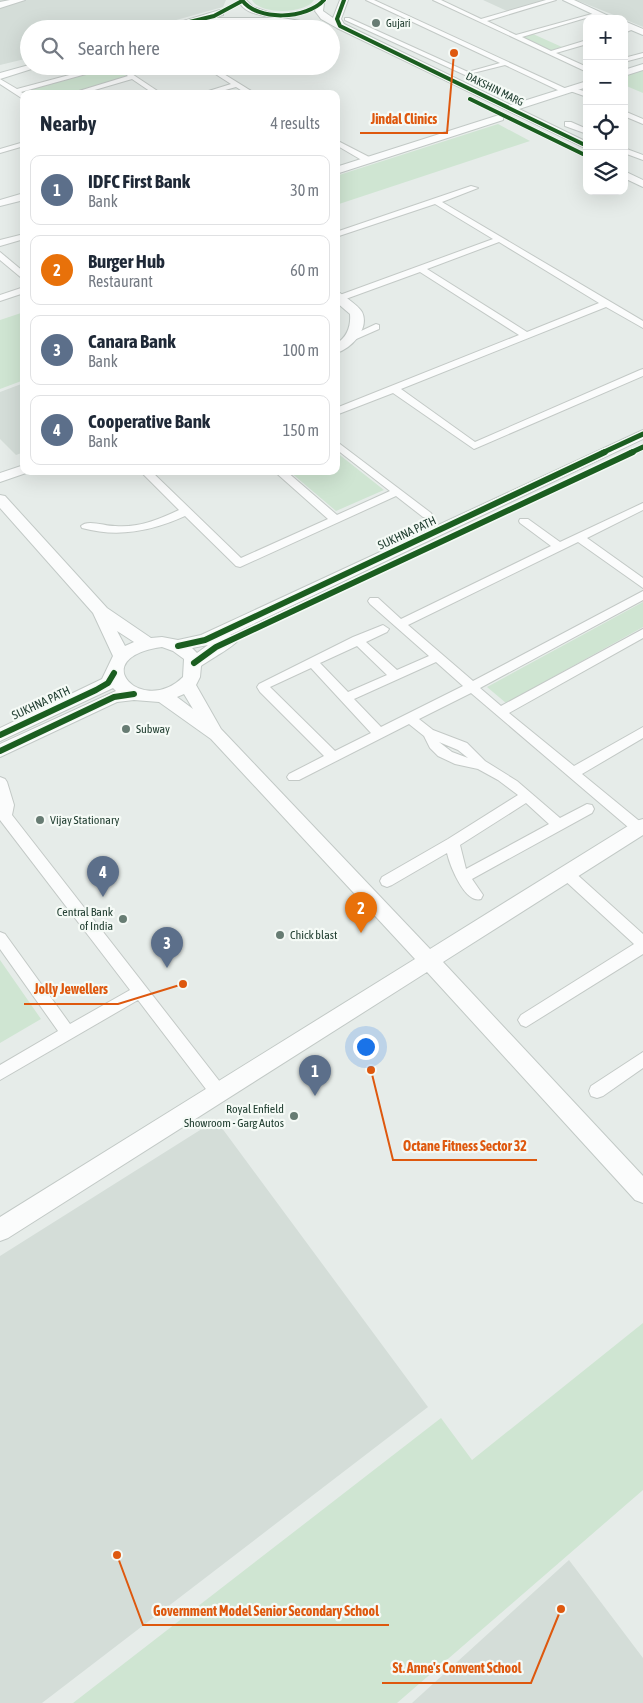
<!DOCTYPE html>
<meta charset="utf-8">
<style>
:root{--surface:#fff;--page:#f6f6f7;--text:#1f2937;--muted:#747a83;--line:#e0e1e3;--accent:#1a73e8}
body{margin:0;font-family:"Asap Condensed",sans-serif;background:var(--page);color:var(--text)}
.controls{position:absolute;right:15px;top:15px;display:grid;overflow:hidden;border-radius:10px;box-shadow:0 5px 20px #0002}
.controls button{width:45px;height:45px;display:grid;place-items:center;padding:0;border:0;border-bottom:1px solid var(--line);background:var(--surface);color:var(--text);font:25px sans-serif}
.you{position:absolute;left:365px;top:1046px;width:18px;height:18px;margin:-12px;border:4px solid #fff;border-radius:50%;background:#1a73e8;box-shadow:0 0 0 8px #1a73e833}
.badge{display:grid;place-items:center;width:32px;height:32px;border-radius:50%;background:var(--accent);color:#fff;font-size:16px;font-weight:700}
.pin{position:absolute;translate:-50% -41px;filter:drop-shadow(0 1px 2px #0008)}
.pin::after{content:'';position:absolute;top:26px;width:18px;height:15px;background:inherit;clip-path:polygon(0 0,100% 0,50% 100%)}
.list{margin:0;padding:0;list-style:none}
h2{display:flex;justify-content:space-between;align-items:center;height:65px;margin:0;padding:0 20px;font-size:21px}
h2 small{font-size:16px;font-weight:400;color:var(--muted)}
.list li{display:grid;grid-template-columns:32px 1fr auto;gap:15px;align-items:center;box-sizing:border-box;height:70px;margin:0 10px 10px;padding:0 10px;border:1px solid var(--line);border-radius:10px}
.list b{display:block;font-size:19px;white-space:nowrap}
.list p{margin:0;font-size:16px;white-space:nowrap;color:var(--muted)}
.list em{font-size:16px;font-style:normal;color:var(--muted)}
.icon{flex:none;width:28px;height:28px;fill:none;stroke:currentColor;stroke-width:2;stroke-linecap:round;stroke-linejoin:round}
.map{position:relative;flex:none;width:643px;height:1703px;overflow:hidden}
.search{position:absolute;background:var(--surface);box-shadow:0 5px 20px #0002;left:20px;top:20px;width:320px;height:55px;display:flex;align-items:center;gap:12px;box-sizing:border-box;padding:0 18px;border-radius:28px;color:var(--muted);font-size:19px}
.panel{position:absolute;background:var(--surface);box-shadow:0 5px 20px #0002;left:20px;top:90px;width:320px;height:385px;border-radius:10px}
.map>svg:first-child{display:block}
.built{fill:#d4ddd8}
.green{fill:#cfe5d2}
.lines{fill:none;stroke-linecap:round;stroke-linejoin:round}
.street-casing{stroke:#c3c9c6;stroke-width:2}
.secondary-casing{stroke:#c2c9c6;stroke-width:2}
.street{fill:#fbfcfc;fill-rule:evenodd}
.secondary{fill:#fbfcfc;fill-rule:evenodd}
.cycleway-far2-casing{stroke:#f5faf6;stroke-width:5.5}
.cycleway-far1-casing{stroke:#f5faf6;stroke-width:7}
.cycleway-casing{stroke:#f5faf6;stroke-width:9}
.cycleway-far2{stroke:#1b5e20;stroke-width:4}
.cycleway-far1{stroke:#1b5e20;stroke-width:5}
.cycleway{stroke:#1b5e20;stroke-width:6}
.poi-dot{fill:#677c73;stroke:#f5faf6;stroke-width:2}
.labels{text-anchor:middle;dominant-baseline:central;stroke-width:4.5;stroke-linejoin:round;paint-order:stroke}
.far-poi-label{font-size:11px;fill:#234033;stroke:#f5faf6;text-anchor:start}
.far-street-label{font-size:11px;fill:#234033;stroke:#f5faf6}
.street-label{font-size:12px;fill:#234033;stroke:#f5faf6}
.poi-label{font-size:12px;fill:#234033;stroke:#f5faf6;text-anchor:start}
.leader{fill:none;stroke:#de580e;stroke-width:2}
.callout-dot{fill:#de580e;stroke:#f5faf6;stroke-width:2}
.callout-label{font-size:14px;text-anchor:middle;font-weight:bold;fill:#de580e;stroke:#f5faf6;stroke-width:4.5;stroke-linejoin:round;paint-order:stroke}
</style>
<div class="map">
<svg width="643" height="1703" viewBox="0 0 643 1703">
<rect width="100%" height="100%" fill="#e6ece9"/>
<!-- built -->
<path class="built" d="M0,0H226L223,7L144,29H29V58L0,65Z
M483,0H546L507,11Z
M576,0H643V27L624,19Z
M24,383V452L16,455L0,439V392Z
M216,1120L428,1407L42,1703H0V1256Z
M569,1560L643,1658V1703H412Z"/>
<!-- green -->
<path class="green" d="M252,0H314C306,14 260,15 252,0Z
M533,34L562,47L549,51L520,38Z
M113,67L128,77L65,94H25L22,92Z
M643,70V93L624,85V76Z
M498,124L530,141L336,205V176Z
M24,312V380L0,389V320Z
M336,452L384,490L336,511L289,471H336Z
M643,602V627L506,703L487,687Z
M0,960L41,1019L0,1043Z
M643,1323V1490L397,1703H73L441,1418L472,1460Z"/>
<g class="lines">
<defs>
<path id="street" d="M366,0H374L571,91L564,93L505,65L465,75L345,20V18H349L468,72L500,63Z
M433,0H441L481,19L546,0H556L487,21L516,35L599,12V14L522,37L551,51L587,40V44L556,53L587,67V72Z
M631,27L636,28L624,33V29Z
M643,53V57L624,62V58Z
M103,66H115L21,92L24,94L23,99L0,84V79L17,89Z
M203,66H211L256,94H247L236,87L211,94H199L231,84Z
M126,70L162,94H154L132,79L81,94H69L128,76L123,72Z
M570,87L587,92V97L570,91Z
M624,111L643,119V124L624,116Z
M565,122H571L587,129V134L565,126Z
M336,140L371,158L372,160L365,162L336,145Z
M24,142V146L0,153V149Z
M624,148L643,155V160L624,153Z
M471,186L478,188L442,202L643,321V328L606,307L401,389L475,442L640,370L643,369V376L474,449L393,393L336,415V408L519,335L420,272L343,300L336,299L337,296L493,239L435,204L336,237V232ZM499,242L599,303L527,332L427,269Z
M24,234V239L0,246V240Z
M0,252L24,272V280L0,260Z
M24,287V293L0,301V295Z
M376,324L379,325V329L354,340H348L346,338Z
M336,441L431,513L432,515L431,517H423L396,496L240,567L236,566L185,516C151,531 119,538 82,528L81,526C87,519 105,526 115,526C138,528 158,520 179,510L140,471H151L241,558L328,519L274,471H286L337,515L390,491L336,449Z
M643,503V510L587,538L643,578V588L578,542L408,625L473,681L643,591V600L480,688L501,706L643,629V638L509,713L574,766L643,727V738L582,774L643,824V833H635L471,693L419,719L433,730L467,743L485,761L517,781L560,818L587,804L592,805L594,809L592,813L472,879L483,895L481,899C465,904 450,866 447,853L392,885L387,887L382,885L380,881L382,877L448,839L518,795L498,780L478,769L455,764L438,756L430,748L424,736L409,724L299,780H289L287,777L289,774L324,756L260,692L257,687L259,684L353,637L383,625L389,629L387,632L366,642L397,670L429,656L370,604L368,601L370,598H378L401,619L551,546L520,523L519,521L520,519H528L560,542ZM357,646L387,675L348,692L320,663ZM436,662L463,686L381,727L354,699ZM311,668L371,733L335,751L270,687ZM439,742L458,750L468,758L452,752ZM526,803L549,824L466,869L460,845Z
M0,777L5,779L7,782L14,805L12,815L224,1087L226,1092L224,1097L218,1099L212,1097L138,1000L0,1080V1065L58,1031L0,949V932L5,934L70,1024L130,990L0,820Z
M567,869L572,870L643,934V954L526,1027L521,1025L518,1020L521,1015L634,944L562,878L560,874L562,870Z
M643,1052V1068L603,1096L597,1098L591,1096L589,1091L591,1086Z"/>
<path id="secondary" d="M10,0H25L0,8V2Z
M238,0H246L253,7L274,14L270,17C257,14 244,13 238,0Z
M340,0H348L341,19L344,24L511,105L587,81V87L519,109L587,142V149L337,28L321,19L315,11L318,3H324L323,11L333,18Z
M563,0H574L615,19H603Z
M220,10L223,11V15L210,18H282L325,25L330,28L313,29L282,24H210L207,23V19L172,29H157Z
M624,21L643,29V35L624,27Z
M643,64V70L624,76V70Z
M29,65L41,66L0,79V73Z
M499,115L503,116V120L336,174V167Z
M624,171L643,180V187L624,178Z
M24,193V200L0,206V200Z
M336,292L340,293C346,298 358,305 362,312C370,329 351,349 336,353V344C347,337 351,327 350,314L336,302Z
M643,430V439L230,635L236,636L238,640C235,646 209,660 201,666L200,677L196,685L221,729L430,949L636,821L643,819V835L443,962L643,1176V1203L635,1200L427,972L8,1238L0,1241V1217L415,959L211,739L159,702L134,700L117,702L0,757V744L116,691L113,688L0,741V728L102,679L113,656L93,613L0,508V495L5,496L107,608L151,638L162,637L178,640L201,635ZM117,631L134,642L125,646ZM208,645L197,653L192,648ZM162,647L173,651L184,659L183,677C143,717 84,658 162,647ZM184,694L193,709L177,697Z
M24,465V471L29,472L0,482V473Z"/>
</defs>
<!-- street casing -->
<use href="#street" class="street-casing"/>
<!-- secondary casing -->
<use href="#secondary" class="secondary-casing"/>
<!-- street -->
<use href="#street" class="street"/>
<!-- secondary -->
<use href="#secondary" class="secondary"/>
<defs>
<path id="cycleway-far2" d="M242,0C258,22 307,19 324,0
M344,0L337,19L340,26L587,146
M161,29L214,16L242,1
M470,99L587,156"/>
<path id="cycleway-far1" d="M602,453L643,434
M630,453L643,447"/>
<path id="cycleway" d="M178,646L205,640L605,452
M194,663L216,647L633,452
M0,735L96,690L108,683L114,673
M0,751L114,697L134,694"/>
</defs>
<!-- cycleway-far2 casing -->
<use href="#cycleway-far2" class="cycleway-far2-casing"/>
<!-- cycleway-far1 casing -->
<use href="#cycleway-far1" class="cycleway-far1-casing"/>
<!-- cycleway casing -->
<use href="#cycleway" class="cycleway-casing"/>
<!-- cycleway-far2 -->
<use href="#cycleway-far2" class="cycleway-far2"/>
<!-- cycleway-far1 -->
<use href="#cycleway-far1" class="cycleway-far1"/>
<!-- cycleway -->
<use href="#cycleway" class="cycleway"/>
</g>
<!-- markers -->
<g class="poi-dot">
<circle cx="376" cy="23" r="5"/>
<circle cx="126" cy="729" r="5"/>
<circle cx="40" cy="820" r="5"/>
<circle cx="123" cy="919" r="5"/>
<circle cx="280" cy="935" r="5"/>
<circle cx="294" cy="1116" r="5"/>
</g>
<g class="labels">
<!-- far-poi labels -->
<g class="far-poi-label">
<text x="386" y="23">Gujari</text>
</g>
<!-- far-street labels -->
<g class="far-street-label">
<text transform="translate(495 89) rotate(26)">DAKSHIN MARG</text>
</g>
<!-- street labels -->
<g class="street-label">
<text transform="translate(407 533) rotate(-25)">SUKHNA PATH</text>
<text transform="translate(41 703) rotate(-25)">SUKHNA PATH</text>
</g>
<!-- poi labels -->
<g class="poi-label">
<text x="136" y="729">Subway</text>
<text x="50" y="820">Vijay Stationary</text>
<text x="113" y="912" text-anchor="end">Central Bank<tspan x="113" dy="14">of India</tspan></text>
<text x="290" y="935">Chick blast</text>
<text x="284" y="1109" text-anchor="end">Royal Enfield<tspan x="284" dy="14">Showroom - Garg Autos</tspan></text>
</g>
</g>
<!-- callouts -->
<path class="leader" d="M454 53L447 133H360M183 984L118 1004H24M371 1070L393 1160H537M117 1555L143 1625H389M561 1609L531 1683H382"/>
<g class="callout-dot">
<circle cx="454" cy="53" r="5"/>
<circle cx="183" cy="984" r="5"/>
<circle cx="371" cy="1070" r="5"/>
<circle cx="117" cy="1555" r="5"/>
<circle cx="561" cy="1609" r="5"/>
</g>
<g class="callout-label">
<text x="404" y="124">Jindal Clinics</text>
<text x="71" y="994">Jolly Jewellers</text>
<text x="465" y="1151">Octane Fitness Sector 32</text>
<text x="266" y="1616">Government Model Senior Secondary School</text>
<text x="457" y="1673">St. Anne's Convent School</text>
</g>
</svg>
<div class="controls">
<button>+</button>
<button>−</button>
<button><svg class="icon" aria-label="locate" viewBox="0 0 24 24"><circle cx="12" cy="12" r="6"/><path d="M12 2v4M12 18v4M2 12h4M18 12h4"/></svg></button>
<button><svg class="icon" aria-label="layers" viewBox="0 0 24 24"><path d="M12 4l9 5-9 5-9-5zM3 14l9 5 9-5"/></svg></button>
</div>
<div class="you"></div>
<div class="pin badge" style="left:315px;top:1096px;background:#5c6f8a">1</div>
<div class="pin badge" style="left:361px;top:933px;background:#e8710a">2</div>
<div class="pin badge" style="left:167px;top:968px;background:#5c6f8a">3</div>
<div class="pin badge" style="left:103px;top:897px;background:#5c6f8a">4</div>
<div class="search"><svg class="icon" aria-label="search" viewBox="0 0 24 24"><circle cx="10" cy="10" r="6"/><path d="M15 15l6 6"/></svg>Search here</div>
<section class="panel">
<h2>Nearby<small>4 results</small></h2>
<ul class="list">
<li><span class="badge" style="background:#5c6f8a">1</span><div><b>IDFC First Bank</b><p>Bank</p></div><em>30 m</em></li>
<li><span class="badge" style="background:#e8710a">2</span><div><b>Burger Hub</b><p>Restaurant</p></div><em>60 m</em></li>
<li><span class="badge" style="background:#5c6f8a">3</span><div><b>Canara Bank</b><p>Bank</p></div><em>100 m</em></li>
<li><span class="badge" style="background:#5c6f8a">4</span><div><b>Cooperative Bank</b><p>Bank</p></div><em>150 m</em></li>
</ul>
</section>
</div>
